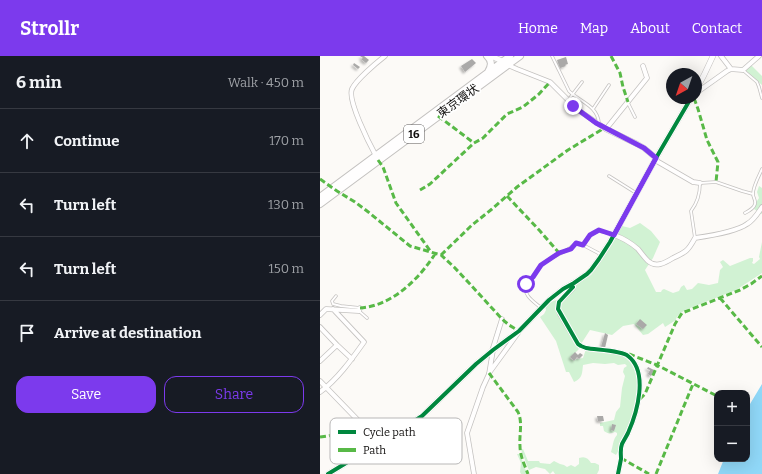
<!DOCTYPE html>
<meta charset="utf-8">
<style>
:root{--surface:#171b24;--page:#242831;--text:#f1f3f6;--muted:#9ea1a6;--line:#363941;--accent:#7c3aed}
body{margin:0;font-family:Bitter,"Noto Sans JP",serif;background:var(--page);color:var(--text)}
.controls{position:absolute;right:12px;bottom:12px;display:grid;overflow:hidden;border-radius:8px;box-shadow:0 4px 16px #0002}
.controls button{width:36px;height:36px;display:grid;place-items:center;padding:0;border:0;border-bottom:1px solid var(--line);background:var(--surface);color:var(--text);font:20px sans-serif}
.compass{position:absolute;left:346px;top:12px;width:36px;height:36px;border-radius:50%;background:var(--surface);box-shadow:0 4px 16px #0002;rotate:220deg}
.stop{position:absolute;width:12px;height:12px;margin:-9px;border:3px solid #7c3aed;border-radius:50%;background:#fff}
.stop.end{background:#7c3aed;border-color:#fff;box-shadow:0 1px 4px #0008}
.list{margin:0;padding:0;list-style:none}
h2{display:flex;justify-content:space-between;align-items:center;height:52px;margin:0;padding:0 16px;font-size:17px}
h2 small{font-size:13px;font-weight:400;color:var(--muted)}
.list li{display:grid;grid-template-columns:26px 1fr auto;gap:12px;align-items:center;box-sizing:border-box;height:64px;padding:0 16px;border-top:1px solid var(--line)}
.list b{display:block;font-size:15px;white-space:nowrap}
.list em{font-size:13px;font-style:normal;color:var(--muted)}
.actions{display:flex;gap:8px;padding:12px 16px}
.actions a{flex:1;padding:9px 0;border:1px solid var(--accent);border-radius:12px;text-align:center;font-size:14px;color:var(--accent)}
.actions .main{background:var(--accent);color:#fff}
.icon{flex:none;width:22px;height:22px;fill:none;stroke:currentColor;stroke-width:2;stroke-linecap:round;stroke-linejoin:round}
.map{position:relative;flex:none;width:442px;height:418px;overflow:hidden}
header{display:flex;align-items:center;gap:24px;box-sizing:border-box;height:56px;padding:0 20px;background:var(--accent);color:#fff}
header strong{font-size:19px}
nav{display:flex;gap:22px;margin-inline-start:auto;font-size:14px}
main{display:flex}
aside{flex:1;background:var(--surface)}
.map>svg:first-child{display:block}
.green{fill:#d1f2d3}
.water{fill:#90d8f8}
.building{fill:#aaa9a8;filter:url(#shadow)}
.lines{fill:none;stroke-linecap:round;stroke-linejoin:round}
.service-casing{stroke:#c4c2c0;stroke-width:3.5}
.minor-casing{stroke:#c4c2c0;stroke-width:5.5}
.tertiary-casing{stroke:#c4c2c0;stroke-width:6}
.trunk-casing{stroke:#c4c2c0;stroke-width:8}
.service{stroke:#fffefe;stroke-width:2}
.minor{stroke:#fffefe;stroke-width:4}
.tertiary{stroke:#fffefe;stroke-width:5}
.trunk{stroke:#fffefe;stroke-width:6}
.quiet{stroke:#58b947;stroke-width:3;stroke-dasharray:6 3;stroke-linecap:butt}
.cycleway-casing{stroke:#fff;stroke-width:6}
.cycleway{stroke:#00873e;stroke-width:4}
.route{stroke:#7c3aed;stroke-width:5}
.labels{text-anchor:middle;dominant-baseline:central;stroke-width:3.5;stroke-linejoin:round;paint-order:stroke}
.shield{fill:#fff;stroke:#585756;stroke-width:1}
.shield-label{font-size:11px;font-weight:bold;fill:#110f0e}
.street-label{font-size:12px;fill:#110f0e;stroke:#fff}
.key{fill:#fff;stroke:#b8b7b7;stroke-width:1}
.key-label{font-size:11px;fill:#110f0e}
</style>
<header>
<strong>Strollr</strong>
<nav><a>Home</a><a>Map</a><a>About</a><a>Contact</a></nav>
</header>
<main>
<aside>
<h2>6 min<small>Walk · 450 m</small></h2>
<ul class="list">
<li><svg class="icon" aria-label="ahead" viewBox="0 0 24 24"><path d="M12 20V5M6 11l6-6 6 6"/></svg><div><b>Continue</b></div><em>170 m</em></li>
<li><svg class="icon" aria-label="left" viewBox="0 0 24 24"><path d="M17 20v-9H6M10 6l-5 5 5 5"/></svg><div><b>Turn left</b></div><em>130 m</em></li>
<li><svg class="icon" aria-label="left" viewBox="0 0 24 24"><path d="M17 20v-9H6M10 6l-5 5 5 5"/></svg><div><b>Turn left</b></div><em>150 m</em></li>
<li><svg class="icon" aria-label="arrive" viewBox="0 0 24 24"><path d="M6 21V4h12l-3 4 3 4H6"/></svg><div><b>Arrive at destination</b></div></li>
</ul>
<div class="actions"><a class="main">Save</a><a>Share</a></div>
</aside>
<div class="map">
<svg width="442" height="418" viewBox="0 0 442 418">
<defs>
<filter id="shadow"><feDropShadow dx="-2" dy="2" stdDeviation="1" flood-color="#0004"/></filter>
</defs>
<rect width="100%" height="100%" fill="#fcfaf7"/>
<!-- green -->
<path class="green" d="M431,9L442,20V29L425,14Z
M439,130L442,132V158L434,153L435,148L439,142L437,136Z
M320,167L331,175L340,186L333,202L325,214L336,236H341L342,234L344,233L353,237L359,235L361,231L364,229L367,234L372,233L378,227L389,229L398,227L400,214L403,211L400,206L403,204L410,210L430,202H433V205L432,207L434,208L440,203L439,201L442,186V217L416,234L365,254C361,257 356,260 356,264L345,271L343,267L328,278L323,279L314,268L303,270L292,279L270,274L261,288L253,276L250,279L254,287L259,293L250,302L252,304L263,302L266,293C278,295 304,296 312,305C317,310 315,317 318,323C317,340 315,353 309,370C307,376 303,381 301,387C299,391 299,395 296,399L291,396C293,390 293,383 297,379V377L295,376C290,378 288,378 284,375L283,370H280V367L294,364L296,356L300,351L302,332L305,320L303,316L304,312L307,310L305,308L298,309L294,307L285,308L273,307L263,309C262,317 263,322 254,326L249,316H246L236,285L220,261L224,258L226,254L225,250L228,247L239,243L256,228L271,219L277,211L302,170L310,172Z
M203,393L208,405H219L220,407L230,408L234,405L240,408L244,409L247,411L251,409L255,411L259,408V402C265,400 268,402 271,407H275L279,409V414L277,418H235L233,415L230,418L225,413L216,411L209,414L208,412L202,396L201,394Z
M197,398H200L207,418H201L200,416L201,407Z"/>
<!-- water -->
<path class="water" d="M442,328V418H398L404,403H427V353Z"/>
<!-- building -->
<path class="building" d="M40,0H44L49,4L46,7L41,3L43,2Z
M246,1L248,8L245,9L246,10L240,12L237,4Z
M152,3L156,7L145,16L141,10Z
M34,7L40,11L38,13L33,9Z
M320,263L327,269L323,273L316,268Z
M285,277L288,279L285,292L281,291Z
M255,296L258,299L260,297L263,299L259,303L257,301L254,305L250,301Z
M328,311L334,314L331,320L328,318L330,314L327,313Z
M277,360H283L284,365H278Z
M292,368L296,369L294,375L291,374Z"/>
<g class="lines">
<defs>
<path id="service" d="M232,0L249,35C260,46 277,49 279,67
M424,15L437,26L439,31L442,42
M249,43L262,26
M308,47L315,61
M273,53L289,29
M289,120L316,137
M425,157C429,155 434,152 435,148C436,144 433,142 433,138C433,130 439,120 442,113
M375,182L371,155C378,146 380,138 380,127L396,126L422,135L433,138
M263,189L270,179L279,175L293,178
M16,240L12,245L13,248L21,250L40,252
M220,251C213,245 203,239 206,229C207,226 211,224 212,221C216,218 218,212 222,209C232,199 247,197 256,187L263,189L282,199
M39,255L47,262"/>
<path id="minor" d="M401,0L411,13
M188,9L197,13L230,26L258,54L286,73L327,22L323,10
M376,37L407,15L411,13L423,14L439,0
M56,100C50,89 27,44 32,33C36,24 56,7 65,0
M335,104L373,126L380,127
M294,179C303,182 311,187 318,193C321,197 324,201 328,205C336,212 345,207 353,202C366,196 368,195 375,182C389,180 416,176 427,168C434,164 438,157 442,151
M253,227V232L239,246L238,253L240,258L258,288L261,290L266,292C276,294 301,294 308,300C329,316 317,357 308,377C306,381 304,384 302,388C300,393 301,398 301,403C300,408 299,413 298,418
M0,259L6,253L39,255L40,252
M0,271L17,289
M172,295L182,263
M0,305L17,289L32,303
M169,317L198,277
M0,325L60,387
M0,336C17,324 32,303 44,286L13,253
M154,418L147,377L163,331L169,318L173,294"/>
<path id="tertiary" d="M171,0L184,6
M376,34L384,19L393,0
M286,73L317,88L324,92L336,102
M8,418L74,378L102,360L156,308L173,294L199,275L229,244L243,233L254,227L267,218L271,214L279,203L290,186L336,102L371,42"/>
<path id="trunk" d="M167,0C172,5 172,9 168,16
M0,141L190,0
M0,148L200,0"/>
</defs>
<!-- service casing -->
<use href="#service" class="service-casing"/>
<!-- minor casing -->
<use href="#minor" class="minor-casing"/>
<!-- tertiary casing -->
<use href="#tertiary" class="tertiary-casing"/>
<!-- trunk casing -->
<use href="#trunk" class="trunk-casing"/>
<!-- service -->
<use href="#service" class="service"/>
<!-- minor -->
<use href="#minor" class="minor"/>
<!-- tertiary -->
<use href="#tertiary" class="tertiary"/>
<!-- trunk -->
<use href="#trunk" class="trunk"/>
<!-- quiet -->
<path class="quiet" d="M291,0L300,17L303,31L308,46
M374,42L378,53L387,84L398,106L396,126
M118,60L154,87L163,82L187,58L203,51L219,38L230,26
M58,104L63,111L76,147L111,196
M0,123L17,135L35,146L47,155L90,190L121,199L134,211L149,227L182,263L189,269L199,275
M100,134L110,128L154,87
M187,140L220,175L239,197
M121,199L152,169L172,153L197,131L248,94L281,74L283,71
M400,242L442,291
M40,252C72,250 99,223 115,198
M309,298L337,309L397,340
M169,317L198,356C203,367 199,378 200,390C200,400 205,410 208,418
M320,343L325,338L355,268L362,257L420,234L431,228L442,220
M0,381L14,379L48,382L53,380
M301,402L329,418
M336,418L373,328"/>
<defs>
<path id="cycleway" d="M253,231L239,246L238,253L258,288L261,290L266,292C276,294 301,294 308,300C329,316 317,357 308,377C306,381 304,384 302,388C300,393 301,398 301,403C300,408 299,413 298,418
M8,418L74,378L102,360L156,308L173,294L199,275L229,244L243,233L254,227L267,218L271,214L279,203L290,186L336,102L371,42"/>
</defs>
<!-- cycleway casing -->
<use href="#cycleway" class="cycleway-casing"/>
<!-- cycleway -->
<use href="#cycleway" class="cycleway"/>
</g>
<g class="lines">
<!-- route -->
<path class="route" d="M206,228L213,221L221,209L239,197L251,193L256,187L263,189L270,179L279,174L294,179L336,102L324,92L276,67L253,50"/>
</g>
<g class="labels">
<!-- shield labels -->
<rect class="shield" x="84" y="69" width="20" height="18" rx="3"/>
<g class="shield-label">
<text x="94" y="78">16</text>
</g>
<!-- street labels -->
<g class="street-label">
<text transform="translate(138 45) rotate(-36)">東京環状</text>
</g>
</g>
<!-- legend -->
<rect x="10" y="362" width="132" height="46" rx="6" class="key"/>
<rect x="18" y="374" width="18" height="4" fill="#00873e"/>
<rect x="18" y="392" width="18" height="4" fill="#58b947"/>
<g class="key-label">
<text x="43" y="380">Cycle path</text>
<text x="43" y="398">Path</text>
</g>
</svg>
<div class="controls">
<button>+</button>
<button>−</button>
</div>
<svg class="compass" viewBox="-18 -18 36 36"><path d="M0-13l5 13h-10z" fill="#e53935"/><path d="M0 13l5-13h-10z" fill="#9ea1a6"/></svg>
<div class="stop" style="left:206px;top:228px"></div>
<div class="stop end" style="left:253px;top:50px"></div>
</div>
</main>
